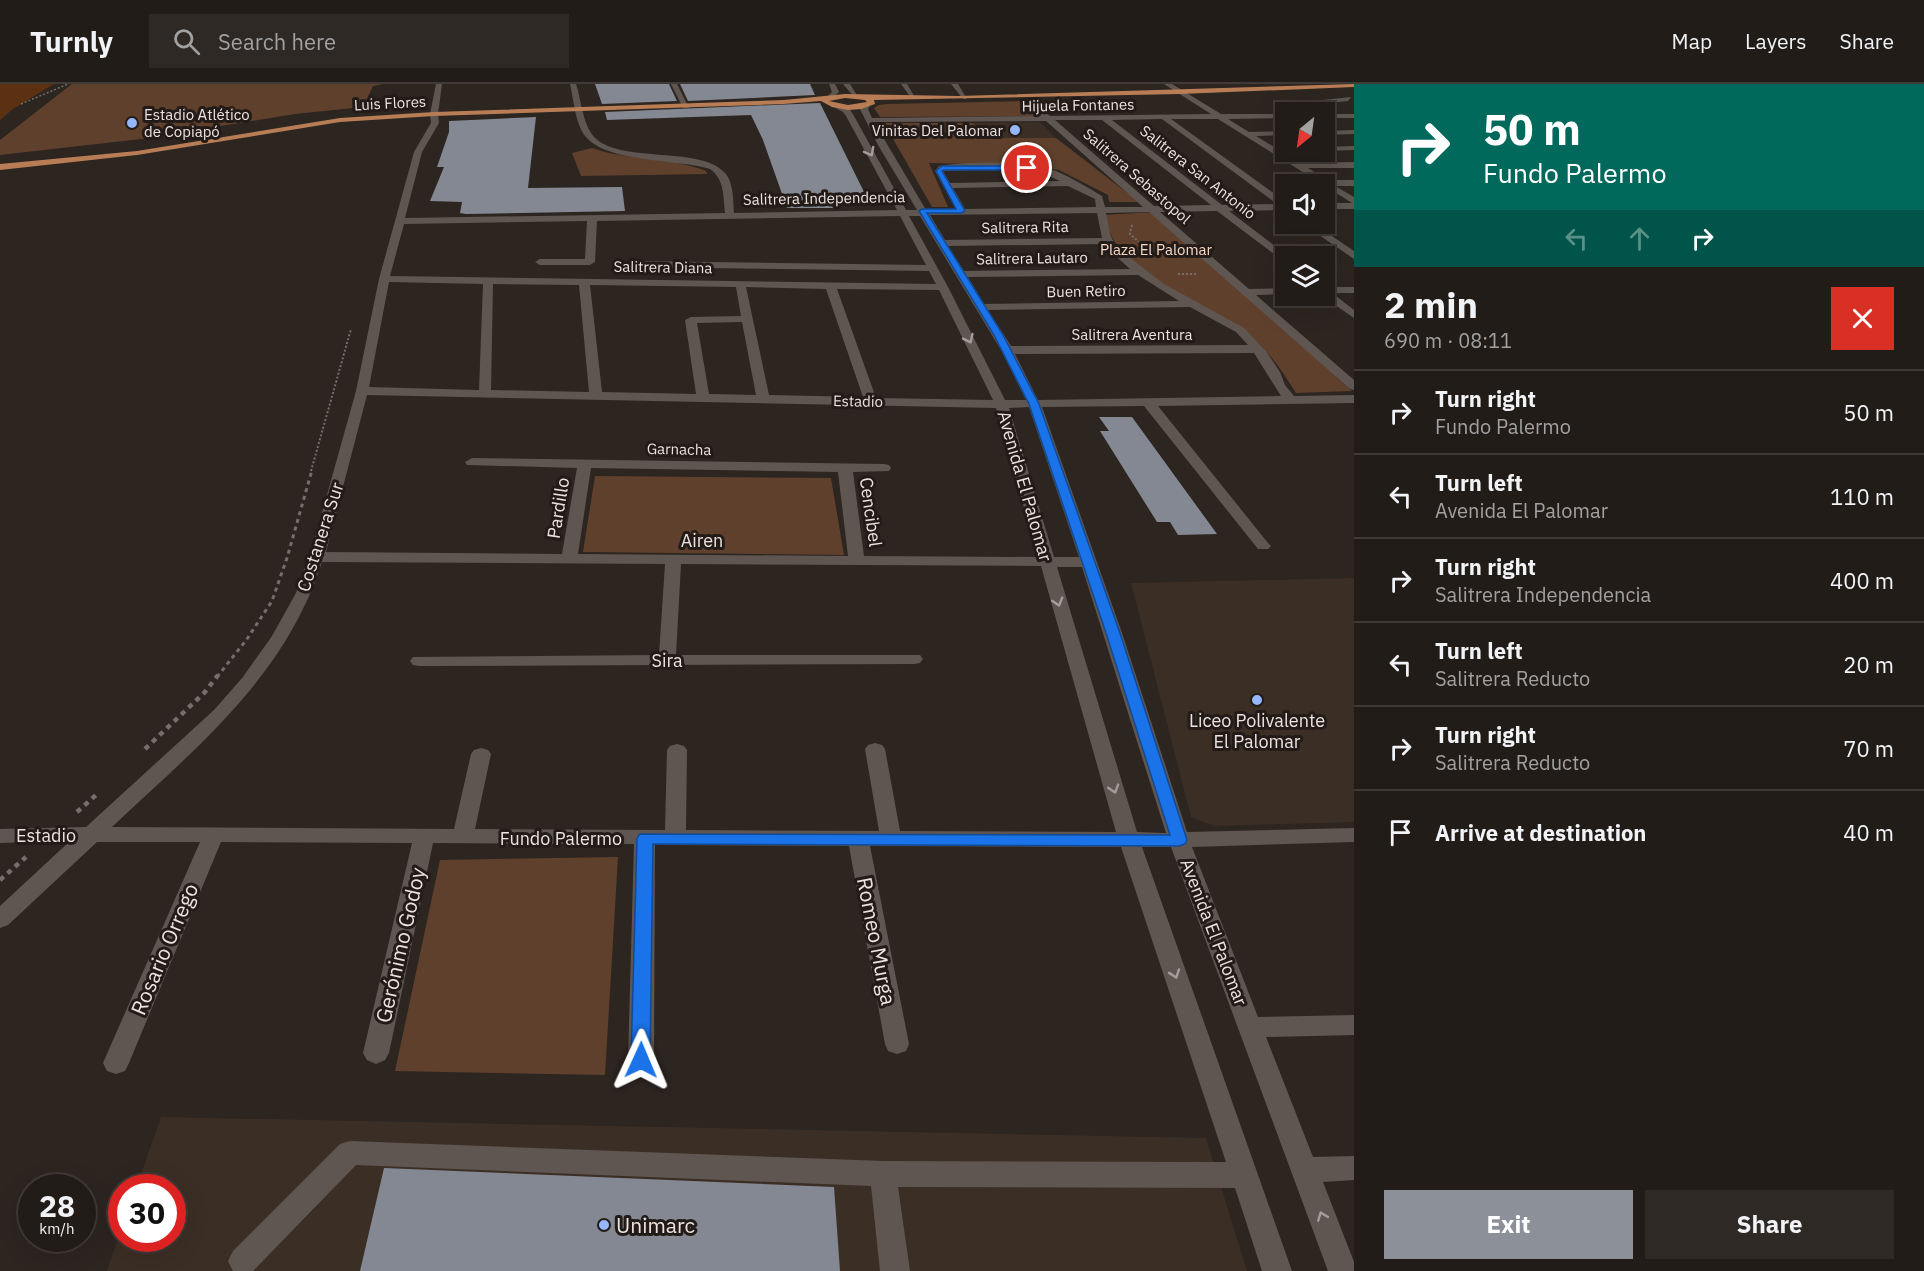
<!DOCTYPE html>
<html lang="en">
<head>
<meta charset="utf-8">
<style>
  body { margin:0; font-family:"IBM Plex Sans",sans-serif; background:#2e2925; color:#f1f3f6; height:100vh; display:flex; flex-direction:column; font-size:22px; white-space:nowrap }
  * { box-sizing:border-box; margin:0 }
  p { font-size:20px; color:#a2a1a2 }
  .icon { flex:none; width:33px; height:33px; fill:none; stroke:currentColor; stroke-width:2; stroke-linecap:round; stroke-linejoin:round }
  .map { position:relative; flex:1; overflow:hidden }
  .details { display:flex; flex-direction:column; background:#221c18; width:570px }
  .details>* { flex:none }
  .banner { background:#00695c; color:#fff; overflow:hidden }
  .needle { width:39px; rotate:209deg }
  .buttons { position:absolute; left:1275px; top:18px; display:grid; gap:12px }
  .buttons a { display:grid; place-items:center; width:60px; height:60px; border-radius:0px; background:#221c18; box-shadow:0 6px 24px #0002,0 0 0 2px #3f3a37; font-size:30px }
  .speed { position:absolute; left:18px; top:1090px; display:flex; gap:12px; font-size:30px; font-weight:700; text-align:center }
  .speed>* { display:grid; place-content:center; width:78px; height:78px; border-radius:50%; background:#221c18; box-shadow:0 6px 24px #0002,0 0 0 2px #3f3a37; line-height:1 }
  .speed small { font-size:15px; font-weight:400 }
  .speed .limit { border:9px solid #d22; background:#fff; color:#111 }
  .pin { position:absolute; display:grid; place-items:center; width:51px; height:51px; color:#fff; margin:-26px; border:3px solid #fff; border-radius:50%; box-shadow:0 2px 6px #0007 }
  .me { position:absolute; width:66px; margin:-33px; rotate:1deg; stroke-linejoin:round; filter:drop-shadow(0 0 4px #0008) }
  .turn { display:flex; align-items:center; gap:21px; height:126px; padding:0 30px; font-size:27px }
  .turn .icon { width:78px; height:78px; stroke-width:2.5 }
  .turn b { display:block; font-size:42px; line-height:51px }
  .lanes { display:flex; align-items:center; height:57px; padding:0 30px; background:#0003; justify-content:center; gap:30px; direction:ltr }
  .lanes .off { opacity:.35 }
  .round { display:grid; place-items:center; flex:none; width:63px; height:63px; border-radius:0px; background:#2e2925 }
  .head { display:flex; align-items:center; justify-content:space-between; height:102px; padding:0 30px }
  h1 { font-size:36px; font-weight:800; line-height:45px }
  .action { display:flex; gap:12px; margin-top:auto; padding:12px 30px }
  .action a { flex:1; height:69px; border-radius:0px; background:#8c9099; color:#fff; font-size:24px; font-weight:800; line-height:69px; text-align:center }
  .action a+a { background:#2e2925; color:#f1f3f6 }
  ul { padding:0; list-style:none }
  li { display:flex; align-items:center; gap:18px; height:84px; padding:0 30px; border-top:2px solid #3f3a37 }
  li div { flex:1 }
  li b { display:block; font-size:22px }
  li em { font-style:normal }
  header { display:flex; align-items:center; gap:36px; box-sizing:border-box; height:84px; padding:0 30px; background:#221c18; border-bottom:2px solid #3f3a37 }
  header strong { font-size:28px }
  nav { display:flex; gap:33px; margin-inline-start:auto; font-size:21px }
  .search { width:420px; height:54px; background:#2e2925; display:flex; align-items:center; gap:15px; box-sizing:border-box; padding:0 21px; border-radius:0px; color:#a2a1a2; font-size:22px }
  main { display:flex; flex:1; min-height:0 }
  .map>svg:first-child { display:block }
  .built { fill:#3b2e25 }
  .green { fill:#5f402d }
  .water { fill:#5c3112 }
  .building { fill:#848892 }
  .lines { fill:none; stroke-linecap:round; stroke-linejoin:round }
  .path-far3 { stroke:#756e6a; stroke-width:1.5; stroke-dasharray:2 2; stroke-linecap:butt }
  .path-far2 { stroke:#756e6a; stroke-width:2; stroke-dasharray:2 2; stroke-linecap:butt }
  .path-far1 { stroke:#756e6a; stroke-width:3; stroke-dasharray:4 4; stroke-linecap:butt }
  .path { stroke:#756e6a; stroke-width:4.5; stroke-dasharray:5 5; stroke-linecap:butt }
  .minor { fill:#605651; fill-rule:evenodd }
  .major { fill:#b87d55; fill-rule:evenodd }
  .oneway { stroke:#a59d99 }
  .route { fill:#1a73e8; stroke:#114b97; stroke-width:1.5 }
  .poi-dot { fill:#96b6fd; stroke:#231b17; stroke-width:2 }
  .labels { text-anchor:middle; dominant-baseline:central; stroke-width:6; stroke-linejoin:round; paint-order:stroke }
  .far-street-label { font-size:15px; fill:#eae4e1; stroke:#231b17 }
  .far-poi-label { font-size:15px; fill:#eae4e1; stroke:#231b17; text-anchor:start }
  .far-park-label { font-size:15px; fill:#f6d8c5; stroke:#231b17 }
  .street-label { font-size:18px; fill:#eae4e1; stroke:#231b17 }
  .poi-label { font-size:18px; fill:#eae4e1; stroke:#231b17 }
  .near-street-label { font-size:21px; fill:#eae4e1; stroke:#231b17 }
  .near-poi-label { font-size:21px; fill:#eae4e1; stroke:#231b17; text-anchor:start }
</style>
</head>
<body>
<header>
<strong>Turnly</strong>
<div class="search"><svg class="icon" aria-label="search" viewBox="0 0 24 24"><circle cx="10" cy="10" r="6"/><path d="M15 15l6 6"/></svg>Search here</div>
<nav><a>Map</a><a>Layers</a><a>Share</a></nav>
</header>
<main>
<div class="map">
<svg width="1354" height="1187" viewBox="0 0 1354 1187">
  <rect width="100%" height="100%" fill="#2d2520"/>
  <!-- built -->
  <path class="built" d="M 1040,38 L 1056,54 L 988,54 L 973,39 Z
    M 1354,494 L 1354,738 L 1215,742 L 1191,733 L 1131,499 Z
    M 161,1033 L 1206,1054 L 1247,1187 L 107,1187 L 121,1146 L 122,1155 L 172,1155 L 172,1104 L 136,1104 Z"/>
  <!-- green -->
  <path class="green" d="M 72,0 L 384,0 L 373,2 L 363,23 L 295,30 L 141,55 L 0,71 L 0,56 Z
    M 1031,17 L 1038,22 L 1030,23 L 1039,32 L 880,33 L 874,24 L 879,21 L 887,20 Z
    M 884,39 L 973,39 L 988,54 L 1056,54 L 1139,118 L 1109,118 L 1108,111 L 1059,86 L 1023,81 L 929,79 L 948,123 L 932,123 Z
    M 592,64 C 629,77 670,73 706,87 L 707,90 L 581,92 L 572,69 Z
    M 1155,128 L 1352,307 L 1296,309 C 1281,285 1266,263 1243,246 C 1192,209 1123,200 1103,131 Z
    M 595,392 L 831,394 L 844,471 L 583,468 Z
    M 618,773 L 605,991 L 395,987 L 440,776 Z"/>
  <!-- water -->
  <path class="water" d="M 0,0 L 54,0 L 13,25 L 0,36 Z"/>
  <!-- building -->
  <path class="building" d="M 595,0 L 669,0 L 677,17 L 602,20 Z
    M 680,0 L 810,0 L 815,11 L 688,17 Z
    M 820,19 L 867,114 L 865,115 L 829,116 L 833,124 L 787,124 L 763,56 L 751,31 L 607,36 L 605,28 Z
    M 536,33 L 528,104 L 622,103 L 625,127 L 466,130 L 460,129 L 462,118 L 430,117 L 444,83 L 437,83 L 449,48 L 449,37 Z
    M 1099,333 L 1132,333 L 1217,450 L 1178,451 L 1170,438 L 1157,438 L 1100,347 L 1109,347 Z
    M 384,1084 L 834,1103 L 840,1187 L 360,1187 Z"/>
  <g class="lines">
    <!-- path-far3 -->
    <path class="path-far3" d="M 21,20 L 68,0"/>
    <!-- path-far2 -->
    <path class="path-far2" d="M 1132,141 L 1130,150 L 1139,158 L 1139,162
      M 1139,158 L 1161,158
      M 1178,190 L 1198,190
      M 311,387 L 351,245"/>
    <!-- path-far1 -->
    <path class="path-far1" d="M 217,593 L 247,555 L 272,517 L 287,474 L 312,386"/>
    <!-- path -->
    <path class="path" d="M 145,665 L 205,608 L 218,591
      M 77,728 L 96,711
      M 0,796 L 26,773"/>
    <!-- minor -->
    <path class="minor" d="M 436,0 L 442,0 L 438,30 L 439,39 L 422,68 L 405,134 L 725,129 C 723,112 725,96 710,85 C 678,75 608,79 586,53 C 575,40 574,16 570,0 L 576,0 C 581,15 582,35 591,49 C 612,82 700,60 725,89 C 734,99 733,117 734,129 L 897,126 L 846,32 L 843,28 L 832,22 L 836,20 L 849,24 L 854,32 L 906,126 L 917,126 L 878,61 L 860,25 L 863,20 L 870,22 L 868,25 L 872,34 L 1041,32 L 1032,24 L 1036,22 L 1050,32 L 1211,30 L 1164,0 L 1172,0 L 1221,30 L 1286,30 L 1286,34 L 1228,35 L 1249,48 L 1286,47 L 1286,51 L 1256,52 L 1300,79 L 1354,78 L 1354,84 L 1308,84 L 1327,96 L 1354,96 L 1354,102 L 1335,102 L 1354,113 L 1354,125 L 1324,125 L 1324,119 L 1352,119 L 1218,35 L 1171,35 L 1286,118 L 1286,126 L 1229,127 L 1288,172 L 1286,172 L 1286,179 L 1217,127 L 1160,128 L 1249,205 L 1286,204 L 1286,210 L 1256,211 L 1354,296 L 1354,306 L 1350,305 L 1149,128 L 1106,129 L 1110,150 L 1116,163 L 1164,200 L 1244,244 L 1266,267 L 1280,288 L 1285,301 L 1294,312 L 1354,311 L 1354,319 L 1158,322 L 1268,459 L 1271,462 L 1268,465 L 1258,465 L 1144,322 L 1042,323 L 1122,549 L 1187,748 L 1354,744 L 1354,758 L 1192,763 L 1258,933 L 1354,931 L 1354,951 L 1266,953 L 1313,1073 L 1354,1072 L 1354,1096 L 1323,1098 L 1354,1178 L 1354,1187 L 1328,1187 L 1171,763 L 1142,763 L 1292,1187 L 1262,1187 L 1235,1104 L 898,1103 L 910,1187 L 880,1187 L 871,1102 L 356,1081 L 253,1187 L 233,1187 L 228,1177 L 233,1167 L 340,1060 L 350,1057 L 883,1077 L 1226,1078 L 1121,763 L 870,762 L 909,960 L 906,967 L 897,970 L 888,967 L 885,960 L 849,762 L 655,761 L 654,976 L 650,984 L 641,987 L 632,984 L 628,976 L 634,760 L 433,759 L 389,969 L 385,976 L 376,980 L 367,976 L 363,969 L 412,759 L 221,758 L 129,979 L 125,987 L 116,990 L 107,987 L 103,979 L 200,758 L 97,758 L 8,841 L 0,844 L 0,822 L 70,757 L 0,759 L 0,745 L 86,743 L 214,626 L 243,593 L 272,552 L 296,509 L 316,450 L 356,307 L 379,195 L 414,68 L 431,39 L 430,30 ZM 1162,35 L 1277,120 L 1222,121 L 1112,36 ZM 1055,36 L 1102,36 L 1211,121 L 1154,122 ZM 1046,37 L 1143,123 L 1105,123 L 1102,112 C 1089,104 1070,93 1056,87 C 1028,76 969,77 939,82 L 935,87 L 956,125 L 926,126 L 874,38 ZM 997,85 L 1037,87 L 1060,97 L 950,99 L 943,87 ZM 1068,102 L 1095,115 L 1096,123 L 965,125 L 953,104 ZM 1097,129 L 1102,154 L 945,156 L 930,131 ZM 900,132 L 926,181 L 633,177 L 628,180 L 633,183 L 929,187 L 936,200 L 390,192 L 404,140 L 587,137 L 585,175 L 540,175 L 535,178 L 540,181 L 590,181 L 595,178 L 597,137 ZM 909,132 L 920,132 L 1001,266 L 1026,316 L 1005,316 L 948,203 ZM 1105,160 L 1109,166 L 1130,185 L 964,187 L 948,162 ZM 1138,191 L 1179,217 L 984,220 L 968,193 ZM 389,198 L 483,200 L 479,306 L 369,303 ZM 493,200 L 579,201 L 589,308 L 491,306 ZM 590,201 L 736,203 L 741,232 L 691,233 L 685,236 L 696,310 L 602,308 ZM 746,203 L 826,205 L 863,313 L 769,311 ZM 837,205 L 939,206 L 993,316 L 876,314 ZM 1190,223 L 1236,248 L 1248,261 L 1011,262 L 988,226 ZM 742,238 L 756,311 L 709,310 L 697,239 ZM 1254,269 L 1281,312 L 1038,316 L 1015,270 ZM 367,311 L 996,324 L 1038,473 L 864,472 L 853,388 L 889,387 L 891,384 L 889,381 L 884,380 L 472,374 L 465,378 L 467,381 L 577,384 L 562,470 L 326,468 ZM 1029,323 L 1079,473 L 1054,473 L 1009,324 ZM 591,384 L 838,388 L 848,472 L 578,470 ZM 322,478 L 665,480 L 659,571 L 413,573 L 410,577 L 413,581 L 419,582 L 914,580 L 920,579 L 923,575 L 920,571 L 676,571 L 681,480 L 1041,482 L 1116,748 L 900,747 L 885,665 L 882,661 L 875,659 L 868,661 L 865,665 L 879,747 L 686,746 L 687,666 L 684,662 L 677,660 L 670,662 L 667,666 L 665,746 L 475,745 L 491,670 L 488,666 L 481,664 L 474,666 L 471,670 L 454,745 L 112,743 C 197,663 285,593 322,478 ZM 1057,483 L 1082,483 L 1166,749 L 1137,748 Z
      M 671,0 L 677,0 L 689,24 L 683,24 Z
      M 829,0 L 835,0 L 839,8 L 831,15 L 827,13 L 832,8 Z
      M 843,0 L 850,0 L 858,13 L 854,13 Z
      M 901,0 L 907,0 L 916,15 L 912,15 Z
      M 951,0 L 958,0 L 967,15 L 963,15 Z
      M 1351,13 L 1348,17 L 1316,20 L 1336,30 L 1354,30 L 1354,34 L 1324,34 L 1324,28 L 1304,18 Z
      M 1354,46 L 1354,50 L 1324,51 L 1324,47 Z
      M 1354,62 L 1354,66 L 1324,67 L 1324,63 Z
      M 1303,140 L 1314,140 L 1354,167 L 1354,175 Z
      M 1324,203 L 1354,203 L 1354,209 L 1332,209 L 1354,226 L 1354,234 L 1322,212 L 1324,212 Z"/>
    <!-- major -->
    <path class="major" d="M 1354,0 L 1354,3 L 1180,10 L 874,16 L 875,20 L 861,25 L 848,26 L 832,23 L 821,17 L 784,20 L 434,32 L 340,38 L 137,71 L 0,86 L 0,80 L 137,67 L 340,34 L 434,28 L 784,16 L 845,10 L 958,12 ZM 845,14 L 865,16 L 867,18 L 848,21 L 829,17 Z"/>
  </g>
  <!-- one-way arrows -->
  <defs><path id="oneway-chevron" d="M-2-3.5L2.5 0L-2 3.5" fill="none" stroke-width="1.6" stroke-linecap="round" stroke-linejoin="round" transform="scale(1.5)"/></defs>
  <g class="oneway">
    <use href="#oneway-chevron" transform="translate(870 68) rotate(62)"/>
    <use href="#oneway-chevron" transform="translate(969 255) rotate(64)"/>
    <use href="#oneway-chevron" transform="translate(1058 518) rotate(73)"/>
    <use href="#oneway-chevron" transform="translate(1114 705) rotate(73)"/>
    <use href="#oneway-chevron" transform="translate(1175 890) rotate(71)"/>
    <use href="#oneway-chevron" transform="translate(1322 1132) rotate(-111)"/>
  </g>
  <!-- route -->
  <path class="route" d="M 942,82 L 1027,82 L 1030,84 L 1027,86 L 944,86 L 942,87 L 965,127 L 961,129 L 927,129 L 1003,251 L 1039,320 L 1120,549 L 1187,756 L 1185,760 L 1179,762 L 653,760 L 650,976 L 648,982 L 641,984 L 634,982 L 631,976 L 637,754 L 640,750 L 1170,751 L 1106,549 L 1029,320 L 994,251 L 919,127 L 922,125 L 956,125 L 936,87 Z"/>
  <!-- markers -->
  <g class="poi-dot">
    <circle cx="132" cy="39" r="6"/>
    <circle cx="1015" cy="46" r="6"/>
    <circle cx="1257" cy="616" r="6"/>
    <circle cx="604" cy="1141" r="6"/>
  </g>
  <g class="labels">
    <!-- far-street labels -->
    <g class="far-street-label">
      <text transform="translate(390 19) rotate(-3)">Luis Flores</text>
      <text transform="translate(1078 21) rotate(-1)">Hijuela Fontanes</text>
      <text transform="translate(1198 88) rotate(38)">Salitrera San Antonio</text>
      <text transform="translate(1137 92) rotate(41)">Salitrera Sebastopol</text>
      <text transform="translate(824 114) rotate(-1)">Salitrera Independencia</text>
      <text transform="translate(1025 143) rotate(-1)">Salitrera Rita</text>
      <text transform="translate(1032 174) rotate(-1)">Salitrera Lautaro</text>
      <text transform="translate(663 183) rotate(1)">Salitrera Diana</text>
      <text transform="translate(1086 207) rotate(-1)">Buen Retiro</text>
      <text x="1132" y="250">Salitrera Aventura</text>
      <text transform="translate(858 317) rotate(1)">Estadio</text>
      <text transform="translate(679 365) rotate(1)">Garnacha</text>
    </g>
    <!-- far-poi labels -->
    <g class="far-poi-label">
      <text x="144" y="30">Estadio Atlético<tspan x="144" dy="17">de Copiapó</tspan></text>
      <text x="1003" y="46" text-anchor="end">Vinitas Del Palomar</text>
    </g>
    <!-- far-park labels -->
    <g class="far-park-label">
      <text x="1156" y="165">Plaza El Palomar</text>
    </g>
    <!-- street labels -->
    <g class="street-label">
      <text transform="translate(1025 402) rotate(74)">Avenida El Palomar</text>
      <text transform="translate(558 424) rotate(-81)">Pardillo</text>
      <text transform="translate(871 428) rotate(82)">Cencibel</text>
      <text transform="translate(320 453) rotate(-72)">Costanera Sur</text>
      <text x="702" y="456">Airen</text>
      <text x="667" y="576">Sira</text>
      <text x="46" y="751">Estadio</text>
      <text x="561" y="754">Fundo Palermo</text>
      <text transform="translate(1214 848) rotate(69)">Avenida El Palomar</text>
    </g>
    <!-- poi labels -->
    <g class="poi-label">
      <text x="1257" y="636">Liceo Polivalente<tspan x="1257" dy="21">El Palomar</tspan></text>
    </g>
    <!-- near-street labels -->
    <g class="near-street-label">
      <text transform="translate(877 857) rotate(79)">Romeo Murga</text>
      <text transform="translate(400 861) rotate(-77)">Gerónimo Godoy</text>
      <text transform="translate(164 865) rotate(-67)">Rosario Orrego</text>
    </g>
    <!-- near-poi labels -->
    <g class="near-poi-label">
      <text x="616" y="1141">Unimarc</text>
    </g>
  </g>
</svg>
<div class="buttons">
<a><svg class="needle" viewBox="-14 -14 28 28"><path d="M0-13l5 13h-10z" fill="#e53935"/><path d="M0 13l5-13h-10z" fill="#a2a1a2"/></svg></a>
<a><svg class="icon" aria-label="sound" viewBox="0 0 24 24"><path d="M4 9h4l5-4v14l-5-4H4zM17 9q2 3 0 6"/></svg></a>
<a><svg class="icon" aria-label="layers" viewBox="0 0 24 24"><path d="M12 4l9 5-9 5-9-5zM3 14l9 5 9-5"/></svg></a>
</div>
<div class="speed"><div>28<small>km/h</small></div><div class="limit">30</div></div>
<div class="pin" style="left:1027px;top:84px;background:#d93025"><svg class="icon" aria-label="arrive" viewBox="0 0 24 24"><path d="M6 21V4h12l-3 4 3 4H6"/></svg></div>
<svg class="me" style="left:641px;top:976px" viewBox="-20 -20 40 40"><path d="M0-17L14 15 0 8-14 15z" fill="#1a73e8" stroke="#fff" stroke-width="4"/></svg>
</div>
<section class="details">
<div class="banner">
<div class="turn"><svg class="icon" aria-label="right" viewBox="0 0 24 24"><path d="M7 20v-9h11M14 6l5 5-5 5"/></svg><div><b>50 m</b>Fundo Palermo</div></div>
<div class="lanes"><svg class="icon off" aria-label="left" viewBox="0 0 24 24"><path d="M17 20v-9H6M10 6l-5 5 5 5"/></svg><svg class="icon off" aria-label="ahead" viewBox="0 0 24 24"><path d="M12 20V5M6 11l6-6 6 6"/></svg><svg class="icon" aria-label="right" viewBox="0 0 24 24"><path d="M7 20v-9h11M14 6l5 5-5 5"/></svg></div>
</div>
<div class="head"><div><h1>2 min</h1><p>690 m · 08:11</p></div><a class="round" style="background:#d93025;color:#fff"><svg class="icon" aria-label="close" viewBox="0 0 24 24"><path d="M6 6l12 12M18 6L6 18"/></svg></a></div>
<ul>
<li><svg class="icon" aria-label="right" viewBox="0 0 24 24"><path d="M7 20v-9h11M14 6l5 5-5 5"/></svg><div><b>Turn right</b><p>Fundo Palermo</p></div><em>50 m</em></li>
<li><svg class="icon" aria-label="left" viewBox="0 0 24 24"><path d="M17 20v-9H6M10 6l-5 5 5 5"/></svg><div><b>Turn left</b><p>Avenida El Palomar</p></div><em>110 m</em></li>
<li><svg class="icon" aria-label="right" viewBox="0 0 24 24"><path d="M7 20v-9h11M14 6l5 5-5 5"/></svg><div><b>Turn right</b><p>Salitrera Independencia</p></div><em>400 m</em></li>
<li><svg class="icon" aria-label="left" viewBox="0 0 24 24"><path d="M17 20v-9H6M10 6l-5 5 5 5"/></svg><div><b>Turn left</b><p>Salitrera Reducto</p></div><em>20 m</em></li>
<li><svg class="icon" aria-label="right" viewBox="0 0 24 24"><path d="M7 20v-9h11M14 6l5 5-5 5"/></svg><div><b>Turn right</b><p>Salitrera Reducto</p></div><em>70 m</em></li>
<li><svg class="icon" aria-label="arrive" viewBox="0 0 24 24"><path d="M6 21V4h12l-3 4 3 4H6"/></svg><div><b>Arrive at destination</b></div><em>40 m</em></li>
</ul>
<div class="action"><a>Exit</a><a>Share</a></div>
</section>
</main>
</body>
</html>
